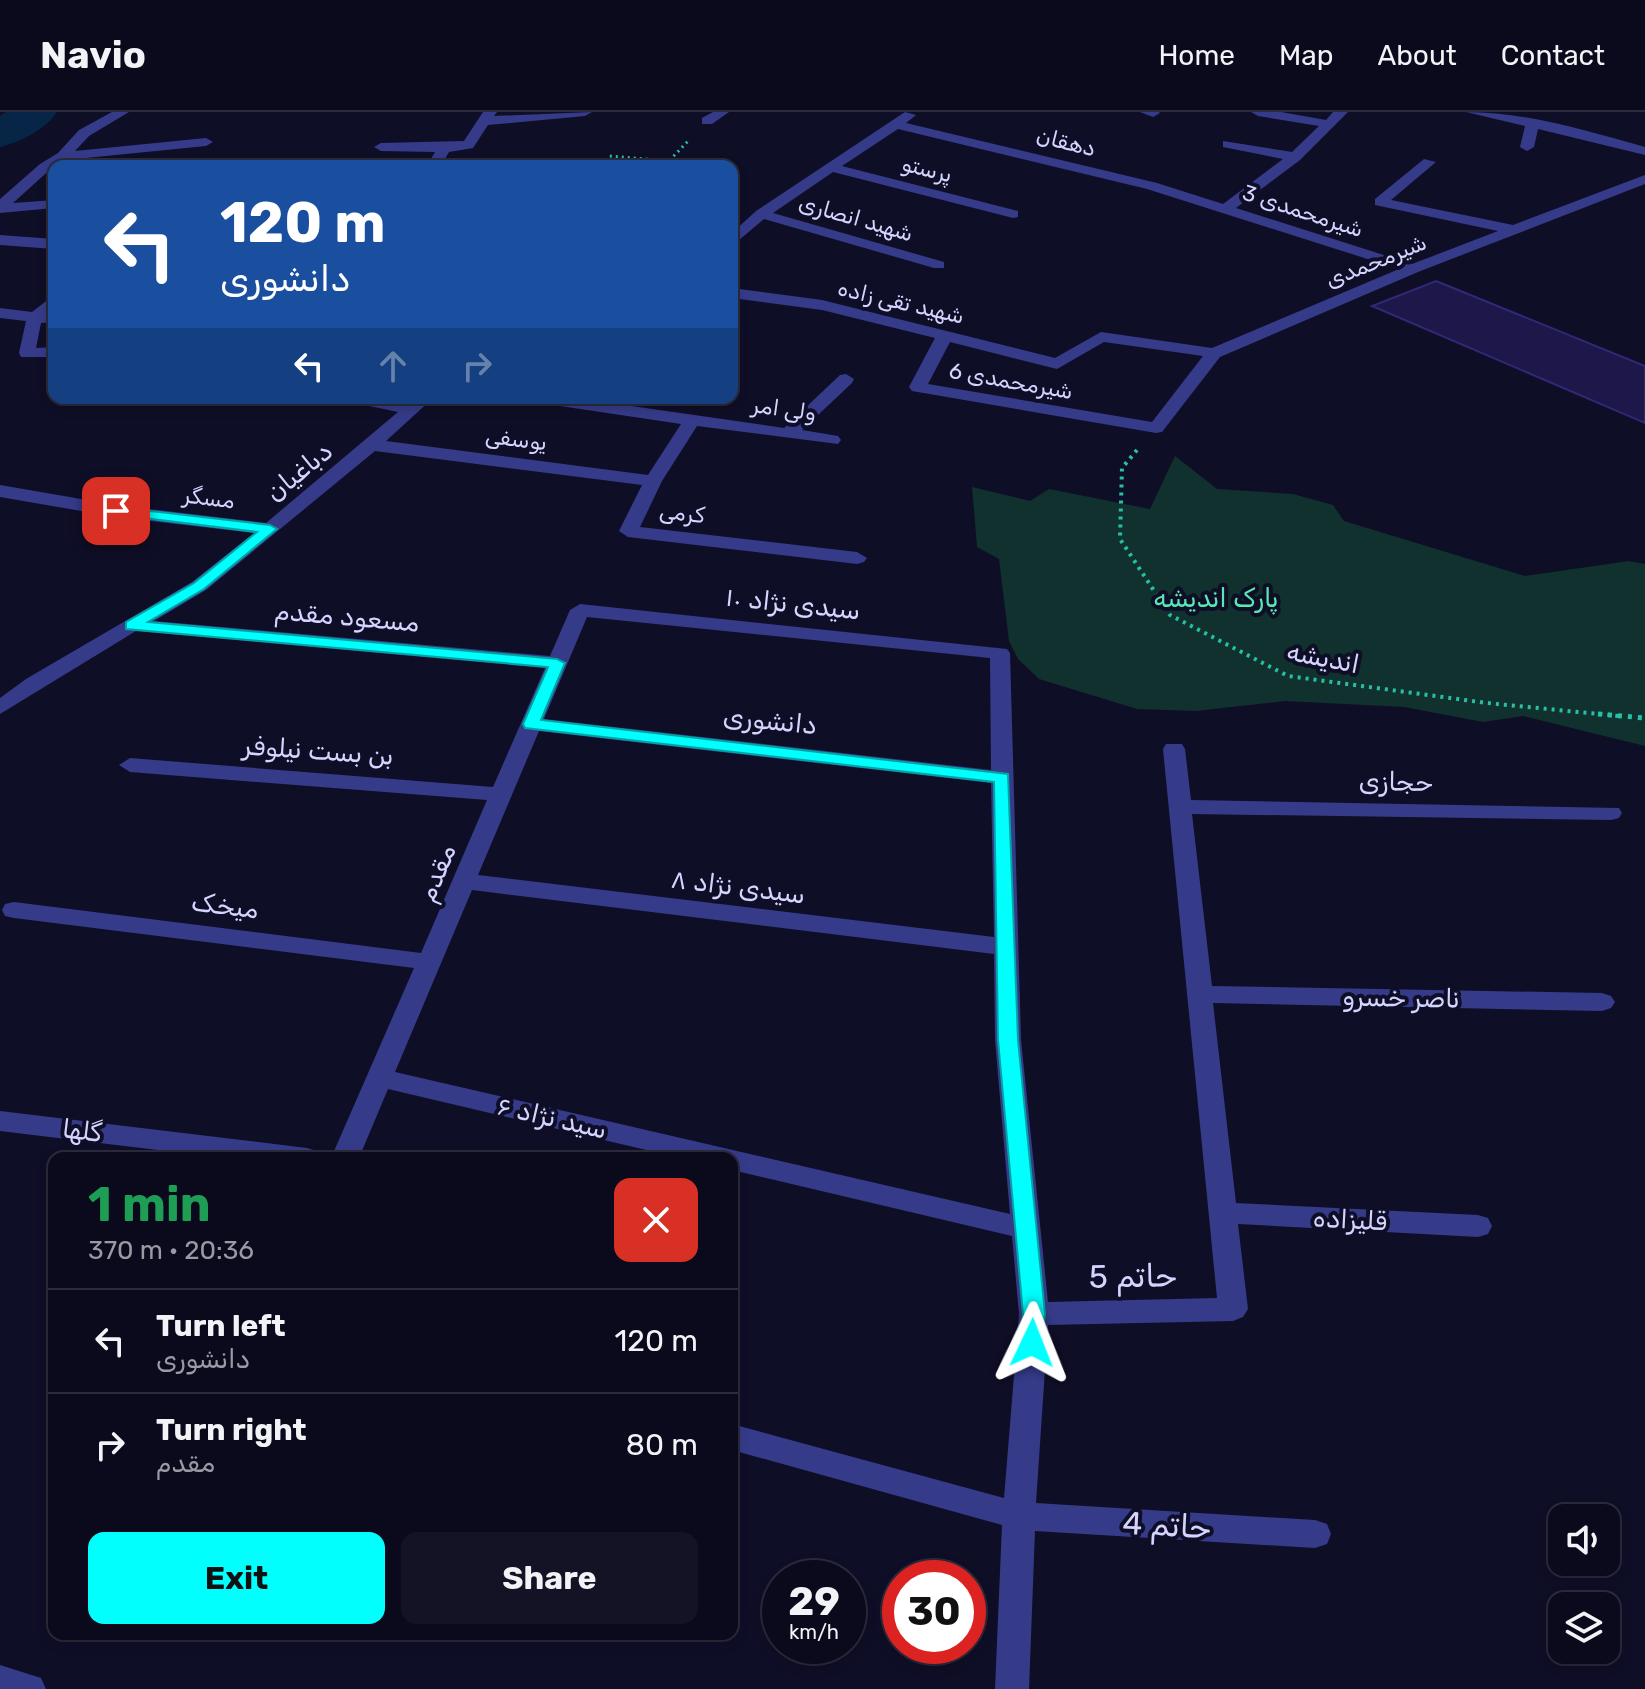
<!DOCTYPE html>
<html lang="en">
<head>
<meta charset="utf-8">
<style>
  body { margin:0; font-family:Rubik,Cairo,sans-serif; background:#141326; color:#f1f3f6; height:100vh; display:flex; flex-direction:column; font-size:30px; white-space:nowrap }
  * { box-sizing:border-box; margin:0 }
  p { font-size:26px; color:#9a9aa4 }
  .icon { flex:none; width:44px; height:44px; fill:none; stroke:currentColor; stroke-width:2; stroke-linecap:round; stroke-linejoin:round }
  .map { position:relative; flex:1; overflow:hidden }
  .drawer { position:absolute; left:48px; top:1040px; width:690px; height:488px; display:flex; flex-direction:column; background:#0b0a1d; border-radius:16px; box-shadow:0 4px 12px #0003,0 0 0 2px #2b2b3b }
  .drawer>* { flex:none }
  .banner { position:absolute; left:48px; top:48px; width:690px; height:244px; border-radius:16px; box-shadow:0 4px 12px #0003,0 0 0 2px #2b2b3b; background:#1a4fa0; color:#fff; overflow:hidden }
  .fabs { position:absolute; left:1548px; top:1392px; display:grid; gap:16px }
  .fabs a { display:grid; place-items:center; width:72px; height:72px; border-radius:16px; background:#0b0a1d; box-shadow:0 4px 12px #0003,0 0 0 2px #2b2b3b; font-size:40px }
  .speed { position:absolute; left:762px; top:1448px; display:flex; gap:16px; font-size:40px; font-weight:700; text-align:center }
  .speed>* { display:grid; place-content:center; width:104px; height:104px; border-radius:50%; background:#0b0a1d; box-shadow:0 4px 12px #0003,0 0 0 2px #2b2b3b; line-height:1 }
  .speed small { font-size:20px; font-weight:400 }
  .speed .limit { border:12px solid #d22; background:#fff; color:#111 }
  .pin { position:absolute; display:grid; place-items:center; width:68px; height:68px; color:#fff; margin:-34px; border-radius:16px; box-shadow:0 4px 12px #0006 }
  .me { position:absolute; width:88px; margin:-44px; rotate:2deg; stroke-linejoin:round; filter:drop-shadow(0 0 6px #0008) }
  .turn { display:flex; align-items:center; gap:28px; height:168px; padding:0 40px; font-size:36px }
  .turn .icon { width:104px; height:104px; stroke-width:2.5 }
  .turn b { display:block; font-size:56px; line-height:68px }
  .lanes { display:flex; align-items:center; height:76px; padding:0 40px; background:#0003; justify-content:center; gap:40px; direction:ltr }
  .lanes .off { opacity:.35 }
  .round { display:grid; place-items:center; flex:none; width:84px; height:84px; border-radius:16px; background:#141326 }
  .summary { display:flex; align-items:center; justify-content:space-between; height:136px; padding:0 40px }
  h1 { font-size:48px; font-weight:700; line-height:60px; color:#1e9e55 }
  .cta { display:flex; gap:16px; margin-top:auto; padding:16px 40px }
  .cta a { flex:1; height:92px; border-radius:16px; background:#00fffd; color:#111; font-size:32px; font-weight:700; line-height:92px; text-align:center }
  .cta a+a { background:#141326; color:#f1f3f6 }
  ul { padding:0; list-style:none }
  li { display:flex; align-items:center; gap:24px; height:104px; padding:0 40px; border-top:2px solid #2b2b3b }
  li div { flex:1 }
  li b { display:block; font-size:30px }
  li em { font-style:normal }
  header { display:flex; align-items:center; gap:48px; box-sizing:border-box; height:112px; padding:0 40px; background:#0b0a1d; border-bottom:2px solid #2b2b3b }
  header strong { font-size:38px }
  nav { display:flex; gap:44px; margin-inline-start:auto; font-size:28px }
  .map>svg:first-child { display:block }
  .green { fill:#10312d }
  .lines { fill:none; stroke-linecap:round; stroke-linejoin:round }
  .river { fill:#072547; fill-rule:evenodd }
  .building { fill:#1d1849; stroke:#302977; stroke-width:2 }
  .path-far2 { stroke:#27c0a6; stroke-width:3; stroke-dasharray:2 4; stroke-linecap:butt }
  .path-far1 { stroke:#27c0a6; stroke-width:4; stroke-dasharray:3 5; stroke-linecap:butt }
  .path { stroke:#27c0a6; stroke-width:5; stroke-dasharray:4 6; stroke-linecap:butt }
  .minor { fill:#353b89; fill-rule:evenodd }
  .route { fill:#00fffd; stroke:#00a6a4; stroke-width:2 }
  .labels { text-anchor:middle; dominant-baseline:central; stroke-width:8; stroke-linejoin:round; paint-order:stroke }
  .far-street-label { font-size:22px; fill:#d4d4ff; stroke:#0f0e27 }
  .street-label { font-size:26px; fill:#d4d4ff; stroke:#0f0e27 }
  .park-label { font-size:26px; fill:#57e8b4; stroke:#0f0e27 }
  .near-street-label { font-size:32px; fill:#d4d4ff; stroke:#0f0e27 }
</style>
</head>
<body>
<header>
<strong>Navio</strong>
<nav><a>Home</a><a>Map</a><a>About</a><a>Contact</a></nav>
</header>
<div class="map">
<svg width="1645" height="1577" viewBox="0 0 1645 1577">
  <rect width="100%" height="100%" fill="#0f0e27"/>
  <!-- green -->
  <path class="green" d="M 1175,344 L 1217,377 L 1293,382 L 1333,393 L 1344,409 L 1525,464 L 1629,449 L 1645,452 L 1645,634 L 1523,604 L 1483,610 L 1404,595 L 1285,589 L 1196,599 L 1137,597 L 1039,567 L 1018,547 L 1009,529 L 999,447 L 977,435 L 972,375 L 1030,389 L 1049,377 L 1150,397 Z"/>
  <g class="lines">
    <!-- river -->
    <path class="river" d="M 6,0 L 57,0 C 45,18 20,30 0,35 L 0,4 Z"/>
  </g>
  <!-- building -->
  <path class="building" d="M 1436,169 L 1645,254 L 1645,311 L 1372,194 Z"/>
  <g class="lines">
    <!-- path-far2 -->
    <path class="path-far2" d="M 604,54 L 609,44 L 669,49 L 690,27"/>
    <!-- path-far1 -->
    <path class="path-far1" d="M 1137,338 L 1122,356 L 1120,427 L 1170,503 L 1288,564 L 1487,591 L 1619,604"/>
    <!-- path -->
    <path class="path" d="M 1598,602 L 1645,606"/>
    <!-- minor -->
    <path class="minor" d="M 112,0 L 129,0 L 89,24 L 75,39 L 206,26 L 213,30 L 206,34 L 66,48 L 54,54 L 13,91 L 54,88 L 54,96 L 0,101 L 0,87 L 40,52 L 58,41 L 79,18 Z
      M 483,0 L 497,0 L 494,4 L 592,0 L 585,4 L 488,13 L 473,36 L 449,40 L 441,54 L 427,54 L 435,40 L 381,39 L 374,35 L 381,31 L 464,29 Z
      M 713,0 L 729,0 L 712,12 L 702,12 L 702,6 Z
      M 905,0 L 916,3 L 906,11 L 1157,71 L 1223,92 L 1283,47 L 1223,35 L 1223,29 L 1292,40 L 1319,14 L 1258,4 L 1251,0 L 1281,0 L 1326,8 L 1333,0 L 1348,0 L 1300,48 L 1236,96 L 1412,152 L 1498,119 L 1375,93 L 1375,87 L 1424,47 L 1436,50 L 1391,88 L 1513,113 L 1645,63 L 1645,72 L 1418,160 L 1220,245 L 1162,320 L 1156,321 L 912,279 L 909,275 L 935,226 L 822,198 L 732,186 L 732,176 L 822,188 L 1055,246 L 1101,220 L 1212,236 L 1399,157 L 1147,77 L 898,17 L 842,54 L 1018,99 L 1018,105 L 1013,106 L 833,60 L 773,101 L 944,150 L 944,156 L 934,156 L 764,107 L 732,134 L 732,121 L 756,99 ZM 950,230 L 1057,257 L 1104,230 L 1203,244 L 1152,310 L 928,272 Z
      M 1140,0 L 1159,0 L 1160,1 L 1153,5 Z
      M 1466,0 C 1527,0 1587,19 1645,35 L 1645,43 L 1538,17 L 1534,35 L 1527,39 L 1520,35 L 1525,14 Z
      M 0,123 L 54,127 L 54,137 L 0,133 Z
      M 54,183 L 54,197 L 48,202 L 54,204 L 54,210 L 41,211 L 36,236 L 54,235 L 54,245 L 21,245 L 19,241 L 26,209 L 0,206 L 0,196 L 32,200 Z
      M 846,262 L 854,267 L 852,271 L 802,318 L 838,324 L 841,328 L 838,332 L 697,314 L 662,369 L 640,415 L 857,440 L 867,446 L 864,450 L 857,452 L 628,425 L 619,419 L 642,373 L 375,339 L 206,478 L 154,509 L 550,544 L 570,498 L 580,492 L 1007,537 L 1010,541 L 1021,928 L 1048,1190 L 1217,1186 L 1163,637 L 1166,632 L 1182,632 L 1185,637 L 1191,688 L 1619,696 L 1622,701 L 1619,706 L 1611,708 L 1192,702 L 1212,874 L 1602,881 L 1611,884 L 1615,890 L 1611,896 L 1602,899 L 1213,891 L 1236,1091 L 1478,1103 L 1488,1106 L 1492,1114 L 1488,1122 L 1478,1125 L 1238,1112 L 1248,1197 L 1243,1205 L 1233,1209 L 1048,1213 L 1036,1391 L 1315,1408 L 1327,1412 L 1331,1422 L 1327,1432 L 1315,1436 L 1035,1419 L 1029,1577 L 995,1577 L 1002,1413 L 732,1338 L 732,1312 L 1004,1386 L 1019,1202 L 1012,1124 L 732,1058 L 732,1046 L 680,1046 L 388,977 L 359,1046 L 331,1046 L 414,856 L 14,806 L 5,804 L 2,798 L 5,792 L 14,790 L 421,841 L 487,688 L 130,660 L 119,653 L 130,646 L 493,675 L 545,556 L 136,519 L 0,602 L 0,586 L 26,567 L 192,470 L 254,421 L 116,405 L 0,385 L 0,373 L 116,393 L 266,411 L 398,300 L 350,290 L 347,286 L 382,286 L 408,291 L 414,286 L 433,286 L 386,329 L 648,363 L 681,312 L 540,291 L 531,286 L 576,286 L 784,316 L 840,263 ZM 587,505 L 990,546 L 991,658 L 544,607 ZM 539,619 L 991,671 L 994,825 L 478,763 ZM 472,778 L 994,842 L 995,928 L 1010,1102 L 395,960 Z
      M 0,999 L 307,1036 L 317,1039 L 321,1046 L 224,1046 L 0,1019 Z
      M 0,1553 L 41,1566 L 46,1577 L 0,1577 Z"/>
  </g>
  <!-- route -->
  <path class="route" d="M 116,395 L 270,413 L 277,417 L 204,477 L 148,510 L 557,547 L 565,551 L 541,608 L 1008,662 L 1018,928 L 1045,1202 L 1040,1237 L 1032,1240 L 1024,1237 L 1020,1231 L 1023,1202 L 998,928 L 994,670 L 525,616 L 523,612 L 548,555 L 126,517 L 126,510 L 194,471 L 257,420 L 111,402 L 109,399 Z"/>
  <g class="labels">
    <!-- far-street labels -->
    <g class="far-street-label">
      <text transform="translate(1066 30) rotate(14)">دهقان</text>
      <text transform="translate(927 57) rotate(14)">پرستو</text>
      <text transform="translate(1303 99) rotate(18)">شیرمحمدی 3</text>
      <text transform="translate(856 106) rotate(16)">شهید انصاری</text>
      <text transform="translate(1376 149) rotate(-22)">شیرمحمدی</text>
      <text transform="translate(901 190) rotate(13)">شهید تقی زاده</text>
      <text transform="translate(1011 269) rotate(10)">شیرمحمدی 6</text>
      <text transform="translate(784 297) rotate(8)">ولی امر</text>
      <text transform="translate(516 327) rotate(7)">یوسفی</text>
      <text transform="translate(209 386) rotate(7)">مسگر</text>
      <text transform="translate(682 401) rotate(7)">کرمی</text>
    </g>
    <!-- street labels -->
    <g class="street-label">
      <text transform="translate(299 360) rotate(-39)">دباغیان</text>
      <text transform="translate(793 492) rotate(6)">سیدی نژاد ۱۰</text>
      <text transform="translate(347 505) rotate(5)">مسعود مقدم</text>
      <text transform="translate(1323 546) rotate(11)">اندیشه</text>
      <text transform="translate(770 609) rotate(6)">دانشوری</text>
      <text transform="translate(318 639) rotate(4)">بن بست نیلوفر</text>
      <text transform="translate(1396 670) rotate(1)">حجازی</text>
      <text transform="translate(437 761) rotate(-67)">مقدم</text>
      <text transform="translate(738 775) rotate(7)">سیدی نژاد ۸</text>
      <text transform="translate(225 794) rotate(7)">میخک</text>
      <text transform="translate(1401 886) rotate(1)">ناصر خسرو</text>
      <text transform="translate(552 1006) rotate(13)">سید نژاد ۶</text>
      <text transform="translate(82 1019) rotate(7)">گلها</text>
      <text transform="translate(1350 1108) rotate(3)">قلیزاده</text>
    </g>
    <!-- park labels -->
    <g class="park-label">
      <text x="1216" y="486">پارک اندیشه</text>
    </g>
    <!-- near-street labels -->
    <g class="near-street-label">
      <text transform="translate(1133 1164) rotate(-1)">حاتم 5</text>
      <text transform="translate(1167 1413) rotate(3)">حاتم 4</text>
    </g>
  </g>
</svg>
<div class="fabs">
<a><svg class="icon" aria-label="sound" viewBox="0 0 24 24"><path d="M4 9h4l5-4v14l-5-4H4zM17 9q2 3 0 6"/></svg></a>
<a><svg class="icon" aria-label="layers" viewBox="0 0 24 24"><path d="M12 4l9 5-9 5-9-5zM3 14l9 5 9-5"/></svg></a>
</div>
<div class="speed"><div>29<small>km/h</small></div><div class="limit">30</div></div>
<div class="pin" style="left:116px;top:399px;background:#d93025"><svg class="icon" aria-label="arrive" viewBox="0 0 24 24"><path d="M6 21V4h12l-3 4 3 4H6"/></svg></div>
<svg class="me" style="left:1032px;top:1231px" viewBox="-20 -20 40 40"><path d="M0-17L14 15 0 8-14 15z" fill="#00fffd" stroke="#fff" stroke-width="4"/></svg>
<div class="banner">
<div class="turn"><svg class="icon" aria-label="left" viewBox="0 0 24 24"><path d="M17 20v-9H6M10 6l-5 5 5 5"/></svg><div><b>120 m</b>دانشوری</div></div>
<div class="lanes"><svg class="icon" aria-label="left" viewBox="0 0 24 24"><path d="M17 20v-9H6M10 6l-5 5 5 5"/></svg><svg class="icon off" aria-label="ahead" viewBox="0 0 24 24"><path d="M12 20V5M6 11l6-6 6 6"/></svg><svg class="icon off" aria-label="right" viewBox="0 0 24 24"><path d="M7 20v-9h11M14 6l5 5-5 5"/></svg></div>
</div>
<section class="drawer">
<div class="summary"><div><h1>1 min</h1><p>370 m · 20:36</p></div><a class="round" style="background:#d93025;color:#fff"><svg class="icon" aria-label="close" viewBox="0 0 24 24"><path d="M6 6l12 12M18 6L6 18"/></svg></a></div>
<ul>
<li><svg class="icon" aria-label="left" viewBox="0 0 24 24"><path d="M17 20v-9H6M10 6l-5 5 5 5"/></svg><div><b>Turn left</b><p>دانشوری</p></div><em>120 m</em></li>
<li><svg class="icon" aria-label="right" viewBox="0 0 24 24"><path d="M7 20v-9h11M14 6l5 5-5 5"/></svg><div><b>Turn right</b><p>مقدم</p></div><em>80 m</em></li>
</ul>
<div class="cta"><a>Exit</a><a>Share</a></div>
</section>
</div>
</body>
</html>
